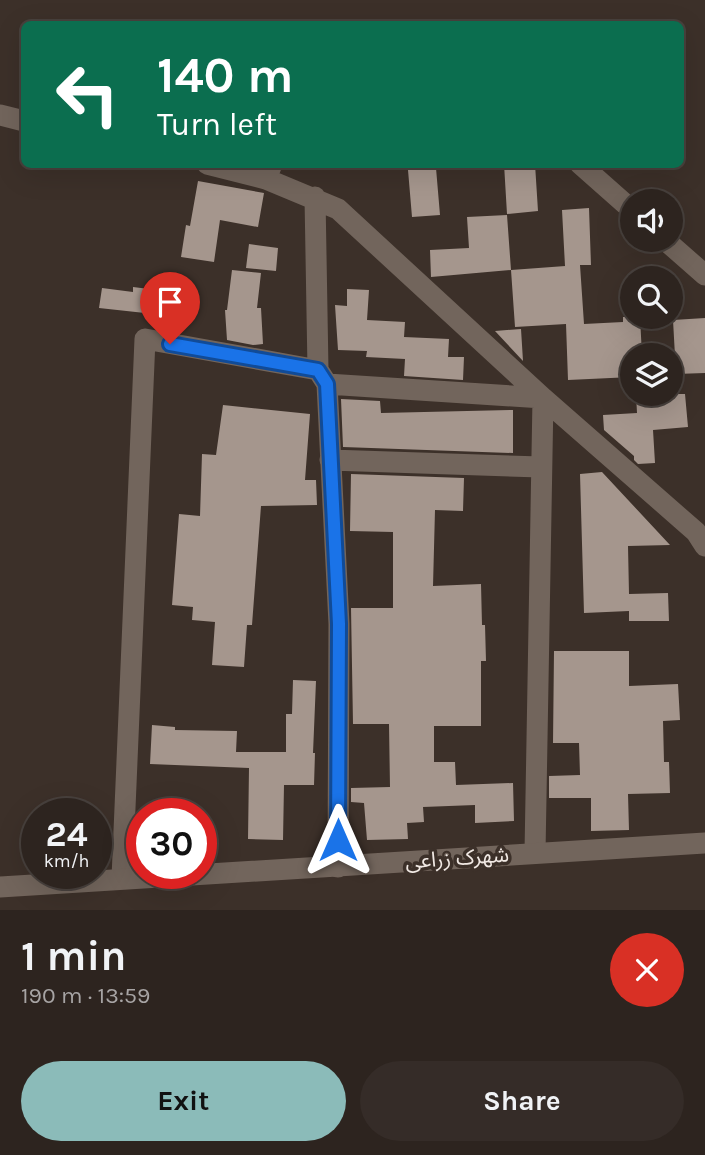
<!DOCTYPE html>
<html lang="en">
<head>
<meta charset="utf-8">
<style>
  body { margin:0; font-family:Karla,"Noto Sans Arabic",sans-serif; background:#352c28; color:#f1f3f6; height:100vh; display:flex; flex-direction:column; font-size:26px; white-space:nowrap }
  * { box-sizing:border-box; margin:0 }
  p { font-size:23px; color:#a7a4a4 }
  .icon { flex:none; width:38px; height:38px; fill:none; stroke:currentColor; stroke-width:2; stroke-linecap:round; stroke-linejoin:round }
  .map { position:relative; height:910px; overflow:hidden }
  .drawer { display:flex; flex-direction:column; background:#2d241f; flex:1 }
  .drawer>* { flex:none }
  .banner { position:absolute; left:21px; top:21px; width:663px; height:147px; border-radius:10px; box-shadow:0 7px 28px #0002,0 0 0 2px #48413d; background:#0b6e4f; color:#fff; overflow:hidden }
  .fabs { position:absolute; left:620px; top:189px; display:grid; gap:14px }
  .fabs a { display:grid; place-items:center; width:63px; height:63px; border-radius:50%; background:#2d241f; box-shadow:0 7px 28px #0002,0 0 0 2px #48413d; font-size:35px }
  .speed { position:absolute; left:21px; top:798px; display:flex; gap:14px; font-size:35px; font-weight:700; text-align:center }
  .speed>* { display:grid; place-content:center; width:91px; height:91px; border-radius:50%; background:#2d241f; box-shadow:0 7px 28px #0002,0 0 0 2px #48413d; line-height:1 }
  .speed small { font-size:18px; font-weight:400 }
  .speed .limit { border:10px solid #d22; background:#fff; color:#111 }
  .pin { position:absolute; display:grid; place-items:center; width:60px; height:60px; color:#fff; margin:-72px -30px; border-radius:50% 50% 50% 0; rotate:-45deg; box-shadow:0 0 7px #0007 }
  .pin .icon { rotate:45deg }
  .me { position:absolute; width:77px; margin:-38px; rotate:0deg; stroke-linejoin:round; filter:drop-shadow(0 0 5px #0008) }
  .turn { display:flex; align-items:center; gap:24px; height:147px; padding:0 21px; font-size:32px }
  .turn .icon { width:91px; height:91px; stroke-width:2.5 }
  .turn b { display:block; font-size:49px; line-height:60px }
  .round { display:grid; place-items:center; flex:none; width:74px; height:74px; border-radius:37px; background:#352c28 }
  .summary { display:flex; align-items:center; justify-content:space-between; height:119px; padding:0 21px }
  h1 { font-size:42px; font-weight:700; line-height:52px }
  .button { display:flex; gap:14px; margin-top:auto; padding:14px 21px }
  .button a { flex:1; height:80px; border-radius:42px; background:#8bbbb9; color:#111; font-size:28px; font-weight:700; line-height:80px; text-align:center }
  .button a+a { background:#352c28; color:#f1f3f6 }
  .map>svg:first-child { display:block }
  .building { fill:#a5968d }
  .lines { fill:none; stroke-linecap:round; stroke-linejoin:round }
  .minor { stroke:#72655c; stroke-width:21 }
  .tertiary { stroke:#72655c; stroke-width:21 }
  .route-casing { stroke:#114b97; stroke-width:18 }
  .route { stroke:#1a73e8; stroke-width:12 }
  .labels { text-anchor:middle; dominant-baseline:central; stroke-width:7; stroke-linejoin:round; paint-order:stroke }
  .street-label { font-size:21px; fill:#f1e9e4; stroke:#3c3029 }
</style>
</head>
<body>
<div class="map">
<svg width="705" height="910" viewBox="0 0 705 910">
  <rect width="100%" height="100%" fill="#3c3029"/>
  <!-- building -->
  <path class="building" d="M 504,164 L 535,164 L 538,211 L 507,214 Z
    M 436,168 L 440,215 L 412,217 L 408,170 Z
    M 198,181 L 264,193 L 258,227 L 220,220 L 214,262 L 181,257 L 186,225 L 190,226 Z
    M 589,208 L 591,265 L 580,265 L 584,324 L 623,322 L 623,317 L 640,317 L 642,355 L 632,355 L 632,377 L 568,380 L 566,324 L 515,327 L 511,270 L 579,265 L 565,266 L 562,210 Z
    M 507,215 L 511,270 L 431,277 L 430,250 L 469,248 L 467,217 Z
    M 249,244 L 278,248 L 276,271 L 246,268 Z
    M 232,270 L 261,273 L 257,308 L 261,308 L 263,344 L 253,345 L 227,340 L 225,310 L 227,310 Z
    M 133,287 L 157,290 L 154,314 L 99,308 L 102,288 L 133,292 Z
    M 347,289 L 369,290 L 367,320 L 405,322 L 404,337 L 449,339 L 448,357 L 464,357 L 463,380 L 404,376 L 405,359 L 366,357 L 367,351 L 338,350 L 335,305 L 347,306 Z
    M 705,318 L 705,373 L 676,374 L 673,320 Z
    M 521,329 L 523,361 L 495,331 Z
    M 636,394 L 685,394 L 688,427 L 653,430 L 655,463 L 638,464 L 634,460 L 634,456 L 604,430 L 603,415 L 637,413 Z
    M 341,399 L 380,401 L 381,413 L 513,410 L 513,453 L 343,447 Z
    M 223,405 L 310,414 L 305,480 L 316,480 L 317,505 L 261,506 L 252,625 L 247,625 L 244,667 L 212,665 L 215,622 L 192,620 L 193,607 L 172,605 L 179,514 L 200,516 L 202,454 L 216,455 Z
    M 602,472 L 670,545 L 628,546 L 629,594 L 668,593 L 669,621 L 629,621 L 629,611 L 584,613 L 580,474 Z
    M 351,474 L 464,478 L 463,511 L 435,510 L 433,586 L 481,584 L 482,625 L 485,625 L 486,661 L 481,661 L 481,726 L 434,726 L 434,762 L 455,762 L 456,785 L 513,783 L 514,821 L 475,823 L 475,805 L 423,807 L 424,822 L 407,823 L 408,839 L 367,840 L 364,803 L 351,802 L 351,788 L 390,787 L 389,724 L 353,724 L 351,608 L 393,608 L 393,532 L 350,531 Z
    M 554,651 L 629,651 L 629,686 L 678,684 L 680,720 L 663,721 L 664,762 L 669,762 L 670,793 L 628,794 L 629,830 L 591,831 L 591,798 L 549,798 L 549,776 L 580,775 L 579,743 L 553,743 Z
    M 293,680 L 316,681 L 313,753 L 315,753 L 314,785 L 284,785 L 283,840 L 248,839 L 249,768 L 150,764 L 152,725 L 175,727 L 175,730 L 237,731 L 236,752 L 286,752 L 286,714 L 292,714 Z"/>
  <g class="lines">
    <!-- minor -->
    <path class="minor" d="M 0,115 L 24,121
      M 207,164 L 266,179
      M 272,164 L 266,179 L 338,209 L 543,398 L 696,532 L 705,546
      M 580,164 L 632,210
      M 315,197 L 318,370 L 327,384 L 339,624 L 338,867
      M 665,240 L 705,275
      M 327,384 L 543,398 L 535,853
      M 330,460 L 541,467
      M 122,878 L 145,339 L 318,370"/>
    <!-- tertiary -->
    <path class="tertiary" d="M 0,887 L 705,843"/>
  </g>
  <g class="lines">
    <defs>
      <path id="route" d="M 170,344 L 318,370 L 327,384 L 339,624 L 338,840"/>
    </defs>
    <!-- route casing -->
    <use href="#route" class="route-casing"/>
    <!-- route -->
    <use href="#route" class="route"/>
  </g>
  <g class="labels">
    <!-- street labels -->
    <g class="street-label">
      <text transform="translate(457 858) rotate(-4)">شهرک زراعی</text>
    </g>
  </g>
</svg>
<div class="fabs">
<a><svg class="icon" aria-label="sound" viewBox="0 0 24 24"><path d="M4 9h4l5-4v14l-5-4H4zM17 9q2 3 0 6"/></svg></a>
<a><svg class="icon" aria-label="search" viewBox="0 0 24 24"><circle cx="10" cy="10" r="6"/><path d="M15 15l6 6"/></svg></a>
<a><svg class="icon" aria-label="layers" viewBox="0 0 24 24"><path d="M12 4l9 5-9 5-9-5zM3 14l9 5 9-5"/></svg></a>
</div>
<div class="speed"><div>24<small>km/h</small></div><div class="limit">30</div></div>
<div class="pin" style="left:170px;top:344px;background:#d93025"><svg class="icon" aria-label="arrive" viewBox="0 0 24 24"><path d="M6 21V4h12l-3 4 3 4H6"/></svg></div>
<svg class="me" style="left:338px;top:840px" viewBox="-20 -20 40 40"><path d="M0-17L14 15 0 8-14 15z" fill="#1a73e8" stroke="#fff" stroke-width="4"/></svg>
<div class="banner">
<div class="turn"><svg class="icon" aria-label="left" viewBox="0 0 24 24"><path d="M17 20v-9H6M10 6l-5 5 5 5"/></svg><div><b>140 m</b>Turn left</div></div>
</div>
</div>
<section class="drawer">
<div class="summary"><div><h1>1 min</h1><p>190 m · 13:59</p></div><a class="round" style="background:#d93025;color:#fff"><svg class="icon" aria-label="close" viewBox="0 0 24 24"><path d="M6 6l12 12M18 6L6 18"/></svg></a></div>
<div class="button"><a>Exit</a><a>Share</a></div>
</section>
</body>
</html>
